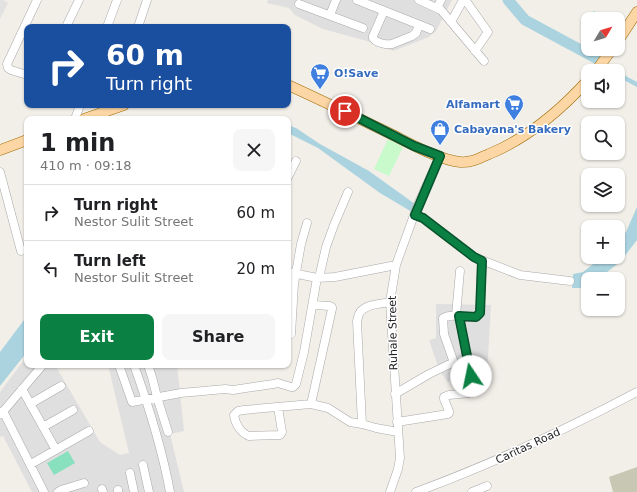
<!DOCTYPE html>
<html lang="en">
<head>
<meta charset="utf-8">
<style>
  body { margin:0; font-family:"DejaVu Sans",sans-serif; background:#f6f6f6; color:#202124; height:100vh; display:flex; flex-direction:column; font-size:15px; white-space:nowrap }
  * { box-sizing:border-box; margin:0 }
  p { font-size:13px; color:#757577 }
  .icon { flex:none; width:22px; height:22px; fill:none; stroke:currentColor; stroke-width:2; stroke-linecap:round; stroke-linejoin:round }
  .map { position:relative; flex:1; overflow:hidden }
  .details { position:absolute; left:24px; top:116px; width:267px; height:252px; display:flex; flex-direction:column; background:#fff; border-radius:8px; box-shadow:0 1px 3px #0004 }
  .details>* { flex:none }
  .hud { position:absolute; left:24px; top:24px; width:267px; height:84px; border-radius:8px; box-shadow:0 1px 3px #0004; background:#1a4fa0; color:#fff; overflow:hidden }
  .needle { width:26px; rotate:52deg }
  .buttons { position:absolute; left:581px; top:12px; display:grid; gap:8px }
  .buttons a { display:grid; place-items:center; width:44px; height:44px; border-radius:8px; background:#fff; box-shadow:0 1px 3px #0004; font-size:20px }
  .pin { position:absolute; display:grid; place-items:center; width:34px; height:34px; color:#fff; margin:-17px; border:2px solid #fff; border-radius:50%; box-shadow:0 1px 4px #0007 }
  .me { position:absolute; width:44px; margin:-22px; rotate:349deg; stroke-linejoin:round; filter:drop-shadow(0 0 3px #0008) }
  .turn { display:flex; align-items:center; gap:14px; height:84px; padding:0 16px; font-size:18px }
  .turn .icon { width:52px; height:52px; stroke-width:2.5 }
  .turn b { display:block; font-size:28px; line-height:34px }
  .round { display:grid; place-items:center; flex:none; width:42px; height:42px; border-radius:8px; background:#f6f6f6 }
  .summary { display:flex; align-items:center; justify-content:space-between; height:68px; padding:0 16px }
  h1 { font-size:24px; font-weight:800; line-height:30px }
  .action { display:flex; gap:8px; margin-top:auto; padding:8px 16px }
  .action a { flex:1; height:46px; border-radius:8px; background:#0b8043; color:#fff; font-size:16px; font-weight:800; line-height:46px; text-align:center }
  .action a+a { background:#f6f6f6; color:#202124 }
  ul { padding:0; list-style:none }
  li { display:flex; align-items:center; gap:12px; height:56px; padding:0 16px; border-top:1px solid #e0e0e0 }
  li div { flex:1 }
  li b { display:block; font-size:15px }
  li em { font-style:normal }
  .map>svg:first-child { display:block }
  .residential { fill:#e0dfdf }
  .construction { fill:#c7c7b4 }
  .park { fill:#c8facc }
  .pitch { fill:#88e0be }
  .parking { fill:#e2e2e2 }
  .water { fill:#aad3df }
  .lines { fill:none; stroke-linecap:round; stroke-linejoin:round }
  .river { stroke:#aad3df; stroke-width:11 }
  .minor-casing { stroke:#a9a9a9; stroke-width:9 }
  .major-casing { stroke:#a06b00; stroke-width:11 }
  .minor { stroke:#fff; stroke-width:8 }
  .major { stroke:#fcd6a4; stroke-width:10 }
  .route-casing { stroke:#07532c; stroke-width:10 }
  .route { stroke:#0b8043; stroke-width:7 }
  .labels { text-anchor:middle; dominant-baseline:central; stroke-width:3; stroke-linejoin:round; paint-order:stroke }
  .shop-label { font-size:11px; font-weight:bold; fill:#366cbe; stroke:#fff; text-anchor:start }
  .street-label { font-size:11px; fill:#222; stroke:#fff }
</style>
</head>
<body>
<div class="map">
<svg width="637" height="492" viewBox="0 0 637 492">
  <rect width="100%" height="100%" fill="#f2efe9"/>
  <!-- residential -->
  <path class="residential" d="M 268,0 L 452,0 L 436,31 L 429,37 L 393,51 L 367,41 L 323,29 L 295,15 L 289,8 L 267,3 Z
    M 436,304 L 491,305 L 487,375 L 448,382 L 440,372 L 429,340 L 436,338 Z
    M 27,356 L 27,365 L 55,365 L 100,442 L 120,455 L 129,453 L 108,365 L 177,365 L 184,431 L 170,434 L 184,492 L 32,492 L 3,436 L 0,437 L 0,392 Z"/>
  <!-- construction -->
  <path class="construction" d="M 637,467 L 637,492 L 613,492 L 609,477 Z"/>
  <!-- park -->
  <path class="park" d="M 388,139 L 403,147 L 389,176 L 374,169 Z"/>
  <!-- pitch -->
  <path class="pitch" d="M 594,11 L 606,19 L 588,19 Z
    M 68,451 L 75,463 L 54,475 L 47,463 Z"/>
  <!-- parking -->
  <path class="parking" d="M 0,0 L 3,0 L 8,3 L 0,19 Z"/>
  <!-- water -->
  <path class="water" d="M 618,72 L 637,82 L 637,87 L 618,77 Z
    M 288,125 L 296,128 L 320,144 L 369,171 L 415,204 L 412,212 L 380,193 L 318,148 L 288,133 Z
    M 637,207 L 637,240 L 620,262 L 598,279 L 588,279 L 588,285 L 583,288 L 572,288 L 573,274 L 583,272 L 602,257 L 618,257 L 618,241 L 626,232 Z
    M 27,316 L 27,352 L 0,386 L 0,352 Z"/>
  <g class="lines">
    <!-- river -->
    <path class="river" d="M 508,0 L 525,20 L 603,62"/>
    <defs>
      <path id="minor" d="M 357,0 L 430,29
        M 419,0 L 441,10 L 484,61
        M 299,4 L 363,28
        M 437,8 L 441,0
        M 384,11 L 373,36 L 373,38 C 376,43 386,45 392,44 L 412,36 L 416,33 L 419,25
        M 330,15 L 336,0
        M 451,22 L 462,2 L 465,0 L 466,1 L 488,32 L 475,51
        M 66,27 L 79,0
        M 107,27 L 117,0
        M 138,27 L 147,0
        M 27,75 L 11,70 L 8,68 L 7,64 L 37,0
        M 75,119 L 80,105
        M 0,172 L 21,251
        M 288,177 L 296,161
        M 415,215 L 423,218 L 474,257 L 520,275 L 570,281
        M 288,272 L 317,278 L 335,277 L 396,265
        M 319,278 L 326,247 L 334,225 L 348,192
        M 390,302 C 381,304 364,304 359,314 C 358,316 358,319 357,321 L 362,424 L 376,428 L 398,432
        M 456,315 L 460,271
        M 459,316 L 471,376
        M 291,334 L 294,284 L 301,244 L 307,223
        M 119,365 L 132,402 L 181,393 L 225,389 L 233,390 L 273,384 L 278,383 L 291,387 L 293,387 L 296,384 L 304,352 L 317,278
        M 134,365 C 149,407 162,448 170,492
        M 148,365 L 152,377 L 157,397 L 168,432
        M 22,389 L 56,450
        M 395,394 L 429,374 L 452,363 L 453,360 L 444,334 L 443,318 C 454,311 473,323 480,313 L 482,261
        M 30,404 L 61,386
        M 311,404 L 332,309 L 332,307 L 330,306 L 313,305
        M 278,407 L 282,432 L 280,435 L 249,436 C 241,433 235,424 234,415 L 238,411 L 244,410 L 311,404 L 328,408 L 350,422 L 362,424
        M 3,411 L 44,492
        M 1,414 L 41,367
        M 397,422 L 448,414 L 449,413 L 449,411 L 444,399 L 444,397 L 449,395 L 470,393
        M 43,427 L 73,410
        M 31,464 L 89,431
        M 143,465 L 149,492
        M 130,473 L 134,492
        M 102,489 L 103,492
        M 118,490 L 118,492
        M 58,492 L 61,490 L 84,483
        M 390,492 L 398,469 L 400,458 L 390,302 L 396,265 L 418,204 L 440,156
        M 416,492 C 492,464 565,430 637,392
        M 472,492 L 487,486"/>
      <path id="major" d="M 618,41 L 637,12
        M 596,71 L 612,49
        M 288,85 C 323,101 358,118 393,135 C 411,144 440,160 460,162 C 471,163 480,158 489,154 C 528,138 560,111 588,80
        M 84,119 L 124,105
        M 0,150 L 27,140"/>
    </defs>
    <!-- minor casing -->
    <use href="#minor" class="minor-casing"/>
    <!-- major casing -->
    <use href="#major" class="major-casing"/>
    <!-- minor -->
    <use href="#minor" class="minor"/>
    <!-- major -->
    <use href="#major" class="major"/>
  </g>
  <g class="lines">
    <defs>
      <path id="route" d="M 345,111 L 414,146 L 440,156 L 415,215 L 423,218 L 474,257 L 482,261 L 480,313 L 476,317 L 459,316 L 471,376"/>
    </defs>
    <!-- route casing -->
    <use href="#route" class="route-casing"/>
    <!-- route -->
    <use href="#route" class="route"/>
  </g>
  <!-- icons -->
  <defs>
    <symbol id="supermarket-pin" viewBox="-11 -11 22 30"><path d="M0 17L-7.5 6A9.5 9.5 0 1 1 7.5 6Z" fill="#3f7fe0" stroke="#fff"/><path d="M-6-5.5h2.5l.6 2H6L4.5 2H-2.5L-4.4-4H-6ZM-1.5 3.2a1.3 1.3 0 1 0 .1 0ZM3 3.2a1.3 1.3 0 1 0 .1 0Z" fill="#fff"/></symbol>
    <symbol id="shop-pin" viewBox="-11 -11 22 30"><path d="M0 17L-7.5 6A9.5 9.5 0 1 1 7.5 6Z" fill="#3f7fe0" stroke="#fff"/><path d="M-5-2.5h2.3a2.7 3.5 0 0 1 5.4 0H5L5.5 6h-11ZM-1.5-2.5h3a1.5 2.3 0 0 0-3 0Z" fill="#fff"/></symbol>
  </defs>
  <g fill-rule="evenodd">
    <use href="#supermarket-pin" x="309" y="62" width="22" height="30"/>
    <use href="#supermarket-pin" x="503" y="93" width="22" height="30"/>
    <use href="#shop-pin" x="429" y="118" width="22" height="30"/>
  </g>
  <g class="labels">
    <!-- shop labels -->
    <g class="shop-label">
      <text x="334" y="73">O!Save</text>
      <text x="500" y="104" text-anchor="end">Alfamart</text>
      <text x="454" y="129">Cabayana's Bakery</text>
    </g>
    <!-- street labels -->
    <g class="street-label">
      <text transform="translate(393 333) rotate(-91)">Ruhale Street</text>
      <text transform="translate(528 446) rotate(-25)">Caritas Road</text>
    </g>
  </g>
</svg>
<div class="buttons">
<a><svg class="needle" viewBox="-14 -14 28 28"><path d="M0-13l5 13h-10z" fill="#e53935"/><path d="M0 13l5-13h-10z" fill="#757577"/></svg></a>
<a><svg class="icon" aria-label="sound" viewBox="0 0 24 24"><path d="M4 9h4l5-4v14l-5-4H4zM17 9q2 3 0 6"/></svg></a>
<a><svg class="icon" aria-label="search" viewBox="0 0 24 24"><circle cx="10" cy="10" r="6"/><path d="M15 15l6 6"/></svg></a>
<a><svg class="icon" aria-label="layers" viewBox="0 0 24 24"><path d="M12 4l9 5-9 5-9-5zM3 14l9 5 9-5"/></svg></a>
<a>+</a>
<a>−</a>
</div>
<div class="pin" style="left:345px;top:111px;background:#d93025"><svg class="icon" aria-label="arrive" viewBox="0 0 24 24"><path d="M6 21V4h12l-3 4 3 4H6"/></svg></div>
<svg class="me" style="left:471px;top:376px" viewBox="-20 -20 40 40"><circle r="19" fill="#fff"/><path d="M0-13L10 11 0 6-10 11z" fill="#0b8043"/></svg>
<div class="hud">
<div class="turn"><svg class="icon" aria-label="right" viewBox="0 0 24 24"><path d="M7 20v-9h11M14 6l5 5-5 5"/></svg><div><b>60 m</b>Turn right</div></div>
</div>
<section class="details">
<div class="summary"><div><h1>1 min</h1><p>410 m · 09:18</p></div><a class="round"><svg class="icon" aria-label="close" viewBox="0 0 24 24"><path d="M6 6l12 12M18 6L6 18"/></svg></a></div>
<ul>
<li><svg class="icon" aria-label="right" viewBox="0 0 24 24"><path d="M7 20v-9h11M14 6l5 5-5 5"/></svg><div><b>Turn right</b><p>Nestor Sulit Street</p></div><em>60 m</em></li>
<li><svg class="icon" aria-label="left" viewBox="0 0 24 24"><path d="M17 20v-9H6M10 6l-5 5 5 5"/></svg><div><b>Turn left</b><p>Nestor Sulit Street</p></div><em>20 m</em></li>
</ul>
<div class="action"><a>Exit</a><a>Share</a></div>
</section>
</div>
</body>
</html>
